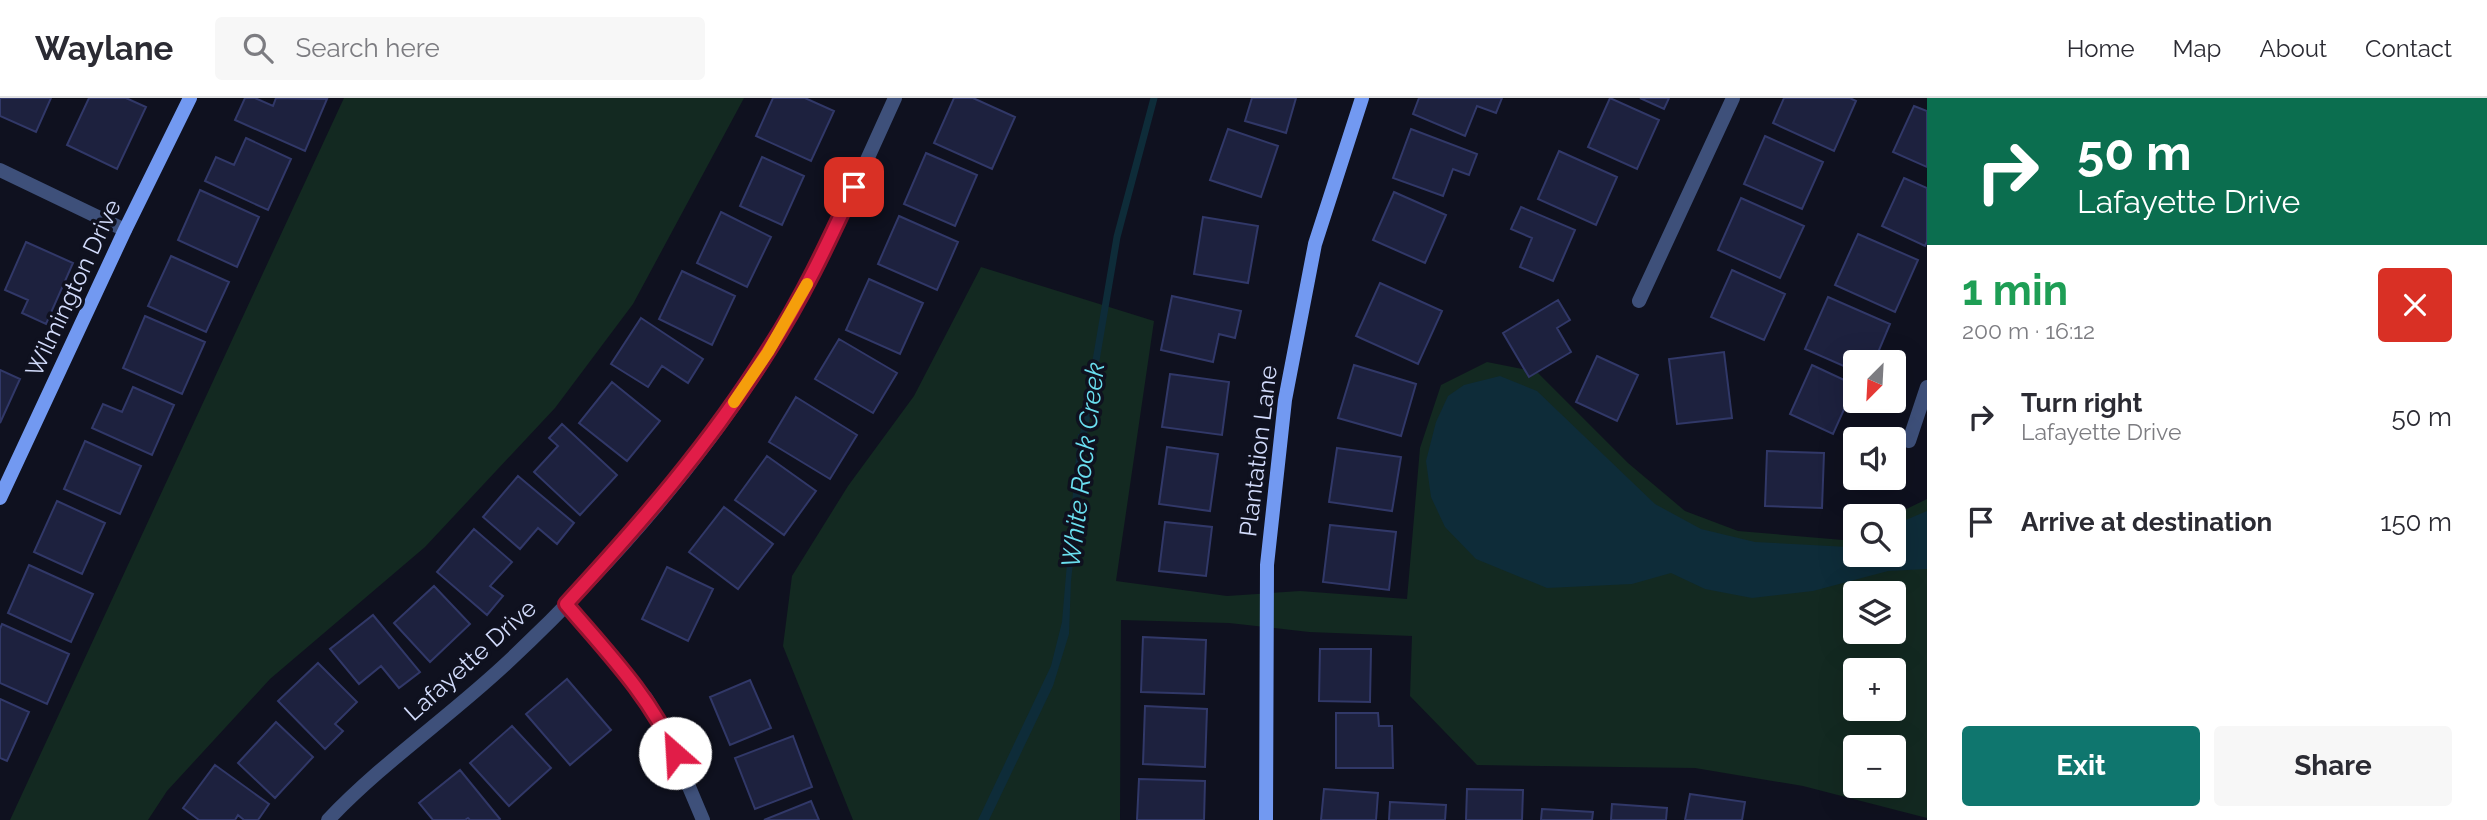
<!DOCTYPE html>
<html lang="en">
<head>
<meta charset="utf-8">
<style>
  body { margin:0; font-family:Raleway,sans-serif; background:#f7f7f7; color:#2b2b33; height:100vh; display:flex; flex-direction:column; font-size:26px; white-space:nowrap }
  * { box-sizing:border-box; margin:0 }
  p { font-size:23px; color:#7c7c81 }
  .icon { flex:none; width:38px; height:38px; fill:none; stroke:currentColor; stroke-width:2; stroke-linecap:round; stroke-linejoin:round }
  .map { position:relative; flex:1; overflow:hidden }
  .panel { display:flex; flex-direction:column; background:#fff; width:560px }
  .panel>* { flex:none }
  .hud { background:#0b6e4f; color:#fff; overflow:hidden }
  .needle { width:46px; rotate:204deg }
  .controls { position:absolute; left:1843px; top:252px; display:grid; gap:14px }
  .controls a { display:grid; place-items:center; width:63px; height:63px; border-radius:7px; background:#fff; box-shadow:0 7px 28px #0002; font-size:35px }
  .pin { position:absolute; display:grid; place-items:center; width:60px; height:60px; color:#fff; margin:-30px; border-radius:14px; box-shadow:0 4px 10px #0006 }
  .me { position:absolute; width:77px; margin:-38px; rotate:334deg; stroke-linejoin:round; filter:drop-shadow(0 0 5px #0008) }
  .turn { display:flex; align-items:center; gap:24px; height:147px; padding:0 35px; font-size:32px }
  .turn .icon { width:91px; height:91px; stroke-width:2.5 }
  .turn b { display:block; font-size:49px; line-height:60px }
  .round { display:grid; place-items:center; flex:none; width:74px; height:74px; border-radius:7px; background:#f7f7f7 }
  .overview { display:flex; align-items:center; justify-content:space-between; height:119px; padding:0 35px }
  h1 { font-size:42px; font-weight:700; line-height:52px; color:#1e9e55 }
  .cta { display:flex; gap:14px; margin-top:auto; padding:14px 35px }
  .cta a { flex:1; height:80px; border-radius:7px; background:#0f766e; color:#fff; font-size:28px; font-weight:700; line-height:80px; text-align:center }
  .cta a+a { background:#f7f7f7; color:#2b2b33 }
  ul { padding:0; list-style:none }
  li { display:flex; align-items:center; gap:21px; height:105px; padding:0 35px }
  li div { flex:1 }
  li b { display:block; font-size:26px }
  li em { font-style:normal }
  header { display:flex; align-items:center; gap:42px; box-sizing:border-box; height:98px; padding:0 35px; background:#fff; border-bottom:2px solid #e1e1e2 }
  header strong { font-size:33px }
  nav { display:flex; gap:38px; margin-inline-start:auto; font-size:24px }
  .search { width:490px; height:63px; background:#f7f7f7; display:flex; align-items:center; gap:18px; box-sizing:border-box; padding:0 24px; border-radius:7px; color:#7c7c81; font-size:26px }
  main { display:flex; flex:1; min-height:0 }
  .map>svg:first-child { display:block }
  .green { fill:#132921; fill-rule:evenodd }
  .water { fill:#0e2c39 }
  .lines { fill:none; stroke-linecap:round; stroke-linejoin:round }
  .stream { stroke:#0e2c39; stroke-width:7 }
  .building { fill:#1d213e; stroke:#313868; stroke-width:2 }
  .street { stroke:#3e507a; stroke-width:14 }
  .secondary { stroke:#7299f1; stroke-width:14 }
  .route-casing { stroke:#92132f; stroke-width:18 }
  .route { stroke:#e11d48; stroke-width:12 }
  .slow { stroke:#f59e0b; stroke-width:12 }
  .labels { text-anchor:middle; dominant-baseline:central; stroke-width:7; stroke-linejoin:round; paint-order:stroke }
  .street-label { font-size:24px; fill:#d2dbfb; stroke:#0f111f }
  .water-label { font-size:26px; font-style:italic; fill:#6adff0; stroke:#0f111f }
</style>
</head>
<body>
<header>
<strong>Waylane</strong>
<div class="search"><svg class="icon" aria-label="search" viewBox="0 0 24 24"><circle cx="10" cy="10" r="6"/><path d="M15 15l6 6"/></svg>Search here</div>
<nav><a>Home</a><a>Map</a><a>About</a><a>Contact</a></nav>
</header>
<main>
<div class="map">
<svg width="1927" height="722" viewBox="0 0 1927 722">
  <rect width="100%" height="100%" fill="#0f111f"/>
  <!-- green -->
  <path class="green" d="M 344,0 L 744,0 L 633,206 L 555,310 L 425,449 L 270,581 L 167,693 L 148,722 L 10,722 Z
    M 981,169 L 1154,223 L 1116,483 L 1227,498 L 1300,493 L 1407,501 L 1420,350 L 1441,287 L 1487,264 L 1537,274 L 1628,365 L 1685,413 L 1738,433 L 1843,442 L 1855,436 L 1855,457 L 1894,457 L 1892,418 L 1927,401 L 1927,720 L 1803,688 L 1695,670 L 1477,667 L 1410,598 L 1412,538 L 1309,534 L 1229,525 L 1121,522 L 1120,722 L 853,722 L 783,548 L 792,478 L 848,388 L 914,298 ZM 1855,495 L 1894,495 L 1894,534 L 1855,534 ZM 1855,572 L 1894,572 L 1894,611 L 1855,611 ZM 1855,649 L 1894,649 L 1894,688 L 1855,688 Z"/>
  <!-- water -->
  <path class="water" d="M 1500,278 L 1537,293 L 1655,406 L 1701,431 L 1755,444 L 1849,449 L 1855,446 L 1855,457 L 1894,457 L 1894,427 L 1927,413 L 1927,471 L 1888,473 L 1813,493 L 1752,500 L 1705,491 L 1671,475 L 1632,486 L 1547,490 L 1476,461 L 1445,429 L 1431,399 L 1426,363 L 1436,324 L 1448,298 L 1464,287 Z
    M 1078,336 L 1087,337 L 1071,483 L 1069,536 L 1053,588 L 989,722 L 978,722 L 1051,568 L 1062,524 Z"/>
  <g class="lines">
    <!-- stream -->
    <path class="stream" d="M 1082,345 L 1117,139 L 1154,0"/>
  </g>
  <!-- building -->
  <path class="building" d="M 0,0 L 51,0 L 36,34 L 0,18 Z
    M 89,0 L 126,0 L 146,9 L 117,71 L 67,47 Z
    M 245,0 L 255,0 L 273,8 L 276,0 L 327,1 L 305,53 L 235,22 Z
    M 773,0 L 805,0 L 834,13 L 811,63 L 756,38 Z
    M 954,0 L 973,0 L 1015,19 L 992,71 L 934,45 Z
    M 1252,0 L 1296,0 L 1286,35 L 1245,23 Z
    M 1419,0 L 1502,0 L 1496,15 L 1477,8 L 1465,38 L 1413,16 Z
    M 1610,0 L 1659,22 L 1637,71 L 1588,49 Z
    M 1640,0 L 1669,0 L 1664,11 Z
    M 1784,0 L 1850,0 L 1856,3 L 1834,53 L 1773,25 Z
    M 1914,8 L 1927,13 L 1927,69 L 1893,54 Z
    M 1228,31 L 1278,48 L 1261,99 L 1210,82 Z
    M 1411,31 L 1477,56 L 1469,77 L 1453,71 L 1443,98 L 1393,80 Z
    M 1765,38 L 1823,64 L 1802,111 L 1744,86 Z
    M 246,40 L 291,61 L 268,112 L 205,83 L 216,59 L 234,67 Z
    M 1559,53 L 1617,79 L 1596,127 L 1538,101 Z
    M 926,55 L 977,77 L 955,128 L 904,106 Z
    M 762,59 L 804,78 L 782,127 L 740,108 Z
    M 1904,80 L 1927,90 L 1927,143 L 1925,148 L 1882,128 Z
    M 200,92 L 259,119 L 237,169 L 178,142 Z
    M 1394,94 L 1446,117 L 1425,165 L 1373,142 Z
    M 1741,100 L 1804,128 L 1780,180 L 1718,152 Z
    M 1521,109 L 1575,132 L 1553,183 L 1520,169 L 1532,140 L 1511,131 Z
    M 721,114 L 771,139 L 747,189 L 697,165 Z
    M 899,118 L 958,144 L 937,192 L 878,166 Z
    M 1203,119 L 1258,128 L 1248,185 L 1194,176 Z
    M 1858,136 L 1918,162 L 1895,214 L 1835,187 Z
    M 26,144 L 73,165 L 46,226 L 22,215 L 28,202 L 5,192 Z
    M 171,158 L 229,184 L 206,234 L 148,208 Z
    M 1732,172 L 1785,196 L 1764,242 L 1711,219 Z
    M 682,173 L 735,198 L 712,247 L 659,221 Z
    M 869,181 L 923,205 L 900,256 L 846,232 Z
    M 1380,185 L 1442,213 L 1418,266 L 1356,238 Z
    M 1172,198 L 1241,213 L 1235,240 L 1219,236 L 1213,264 L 1161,252 Z
    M 1828,199 L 1890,226 L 1874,264 L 1855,264 L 1855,273 L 1805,251 Z
    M 1558,202 L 1570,222 L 1557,230 L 1571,254 L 1529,279 L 1503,235 Z
    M 145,218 L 205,244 L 182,296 L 123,270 Z
    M 641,220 L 703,261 L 688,285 L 662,268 L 648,289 L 611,266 Z
    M 839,241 L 897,275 L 873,315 L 815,281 Z
    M 1724,254 L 1732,320 L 1677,326 L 1669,261 Z
    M 1597,258 L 1638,277 L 1617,323 L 1576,304 Z
    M 1354,267 L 1416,286 L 1401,338 L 1338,320 Z
    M 1812,267 L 1855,287 L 1833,336 L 1790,316 Z
    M 0,272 L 20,281 L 0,325 Z
    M 1170,276 L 1229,284 L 1222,337 L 1162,329 Z
    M 612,284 L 660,323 L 627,363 L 579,325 Z
    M 133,289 L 174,307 L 152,357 L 92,330 L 103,306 L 122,314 Z
    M 796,299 L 857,337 L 830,381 L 769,344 Z
    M 562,326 L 617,377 L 580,417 L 534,374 L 558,348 L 549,340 Z
    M 85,343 L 141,368 L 120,416 L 64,391 Z
    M 1167,349 L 1218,356 L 1210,413 L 1159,406 Z
    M 1337,350 L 1401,359 L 1392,413 L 1329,404 Z
    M 1767,353 L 1824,355 L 1822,410 L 1765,408 Z
    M 767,358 L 816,393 L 784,437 L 735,402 Z
    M 518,378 L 574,425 L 557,446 L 538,430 L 520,451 L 483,419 Z
    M 57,403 L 105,425 L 82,476 L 34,454 Z
    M 724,409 L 773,446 L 738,491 L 689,454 Z
    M 1165,424 L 1212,429 L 1206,478 L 1159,473 Z
    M 1330,427 L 1396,434 L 1389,492 L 1323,484 Z
    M 474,431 L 512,464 L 490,488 L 503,498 L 487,517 L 437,474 Z
    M 29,467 L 93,496 L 71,544 L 8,515 Z
    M 667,469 L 713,491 L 688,543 L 642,521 Z
    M 434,488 L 470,526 L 430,564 L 394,525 Z
    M 373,517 L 420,574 L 399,590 L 381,568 L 359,586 L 330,551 Z
    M 2,526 L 69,556 L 47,606 L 0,585 L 0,531 Z
    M 1143,539 L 1206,542 L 1204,596 L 1141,594 Z
    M 1320,551 L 1371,551 L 1370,604 L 1319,603 Z
    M 318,565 L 357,604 L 335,626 L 343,633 L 325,651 L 278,603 Z
    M 567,581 L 611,632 L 570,667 L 526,616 Z
    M 750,582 L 771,630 L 730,647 L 710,599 Z
    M 0,601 L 29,614 L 7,663 L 0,660 Z
    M 1145,608 L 1207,611 L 1205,669 L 1143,666 Z
    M 1336,615 L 1378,615 L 1379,628 L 1392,628 L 1393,670 L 1336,670 Z
    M 276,624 L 313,659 L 275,700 L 238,665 Z
    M 512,628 L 551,670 L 509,708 L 470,665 Z
    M 793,638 L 812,689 L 755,711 L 735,660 Z
    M 215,667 L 269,706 L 258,722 L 244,722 L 238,717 L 235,722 L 199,722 L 183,710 Z
    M 460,672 L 500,721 L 499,722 L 470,722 L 468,720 L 465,722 L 433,722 L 419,705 Z
    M 1139,681 L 1205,683 L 1204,722 L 1137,722 Z
    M 1324,691 L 1378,695 L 1376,722 L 1321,722 Z
    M 1467,691 L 1523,692 L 1522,722 L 1466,722 Z
    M 1690,696 L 1745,704 L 1742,722 L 1685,722 Z
    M 811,703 L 819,722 L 764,722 Z
    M 1390,704 L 1446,707 L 1445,722 L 1389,722 Z
    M 1612,706 L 1667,710 L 1666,722 L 1611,722 Z
    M 1542,711 L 1593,714 L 1592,722 L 1541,722 Z"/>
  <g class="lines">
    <!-- street -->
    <path class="street" d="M 0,72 L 125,132
      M 1639,203 L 1733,0
      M 1909,343 L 1927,289
      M 566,506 L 646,600 L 665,632 L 703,722
      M 328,722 C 384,663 451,618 510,562 C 628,451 738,322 813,177 C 842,119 868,59 895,0"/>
    <!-- secondary -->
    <path class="secondary" d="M 0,400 L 125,132 L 190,0
      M 1266,722 L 1267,467 L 1285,302 L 1315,146 L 1362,0"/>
  </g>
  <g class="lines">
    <defs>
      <path id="route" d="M 675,655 C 650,598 606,553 566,506 C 640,426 710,346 768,253 C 802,201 828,145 854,89"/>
    </defs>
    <!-- route casing -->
    <use href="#route" class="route-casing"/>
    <!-- route -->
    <use href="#route" class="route"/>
    <!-- slow -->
    <path class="slow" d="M 734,304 L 768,254 L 807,186"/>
  </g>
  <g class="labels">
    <!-- street labels -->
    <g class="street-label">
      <text transform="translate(73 190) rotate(-65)">Wilmington Drive</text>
      <text transform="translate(1258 353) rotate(-83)">Plantation Lane</text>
      <text transform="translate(470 562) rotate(-42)">Lafayette Drive</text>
    </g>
    <!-- water labels -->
    <g class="water-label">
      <text transform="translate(1083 367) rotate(-83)">White Rock Creek</text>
    </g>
  </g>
</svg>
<div class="controls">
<a><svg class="needle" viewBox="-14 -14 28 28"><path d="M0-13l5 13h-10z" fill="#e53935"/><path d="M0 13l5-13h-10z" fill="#7c7c81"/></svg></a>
<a><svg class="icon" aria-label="sound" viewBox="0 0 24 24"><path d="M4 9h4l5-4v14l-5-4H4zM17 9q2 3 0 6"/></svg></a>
<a><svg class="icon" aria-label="search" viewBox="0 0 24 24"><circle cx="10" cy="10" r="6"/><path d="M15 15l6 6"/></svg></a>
<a><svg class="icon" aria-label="layers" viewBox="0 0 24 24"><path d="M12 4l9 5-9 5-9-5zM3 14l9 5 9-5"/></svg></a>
<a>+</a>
<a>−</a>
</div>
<div class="pin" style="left:854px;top:89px;background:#d93025"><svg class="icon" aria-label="arrive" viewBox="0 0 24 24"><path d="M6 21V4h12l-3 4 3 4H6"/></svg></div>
<svg class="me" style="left:675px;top:655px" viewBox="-20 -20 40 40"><circle r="19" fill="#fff"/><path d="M0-13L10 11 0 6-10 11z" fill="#e11d48"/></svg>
</div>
<section class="panel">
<div class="hud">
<div class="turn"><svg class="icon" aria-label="right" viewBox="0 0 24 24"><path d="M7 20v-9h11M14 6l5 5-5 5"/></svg><div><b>50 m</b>Lafayette Drive</div></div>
</div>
<div class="overview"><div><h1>1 min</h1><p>200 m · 16:12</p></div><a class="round" style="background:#d93025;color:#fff"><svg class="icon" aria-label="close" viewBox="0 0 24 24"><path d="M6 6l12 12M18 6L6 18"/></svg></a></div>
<ul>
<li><svg class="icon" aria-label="right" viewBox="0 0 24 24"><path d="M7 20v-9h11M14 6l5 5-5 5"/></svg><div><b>Turn right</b><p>Lafayette Drive</p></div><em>50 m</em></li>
<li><svg class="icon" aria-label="arrive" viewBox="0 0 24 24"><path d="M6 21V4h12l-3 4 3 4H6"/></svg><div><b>Arrive at destination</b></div><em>150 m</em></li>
</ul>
<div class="cta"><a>Exit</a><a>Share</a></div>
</section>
</main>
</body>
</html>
